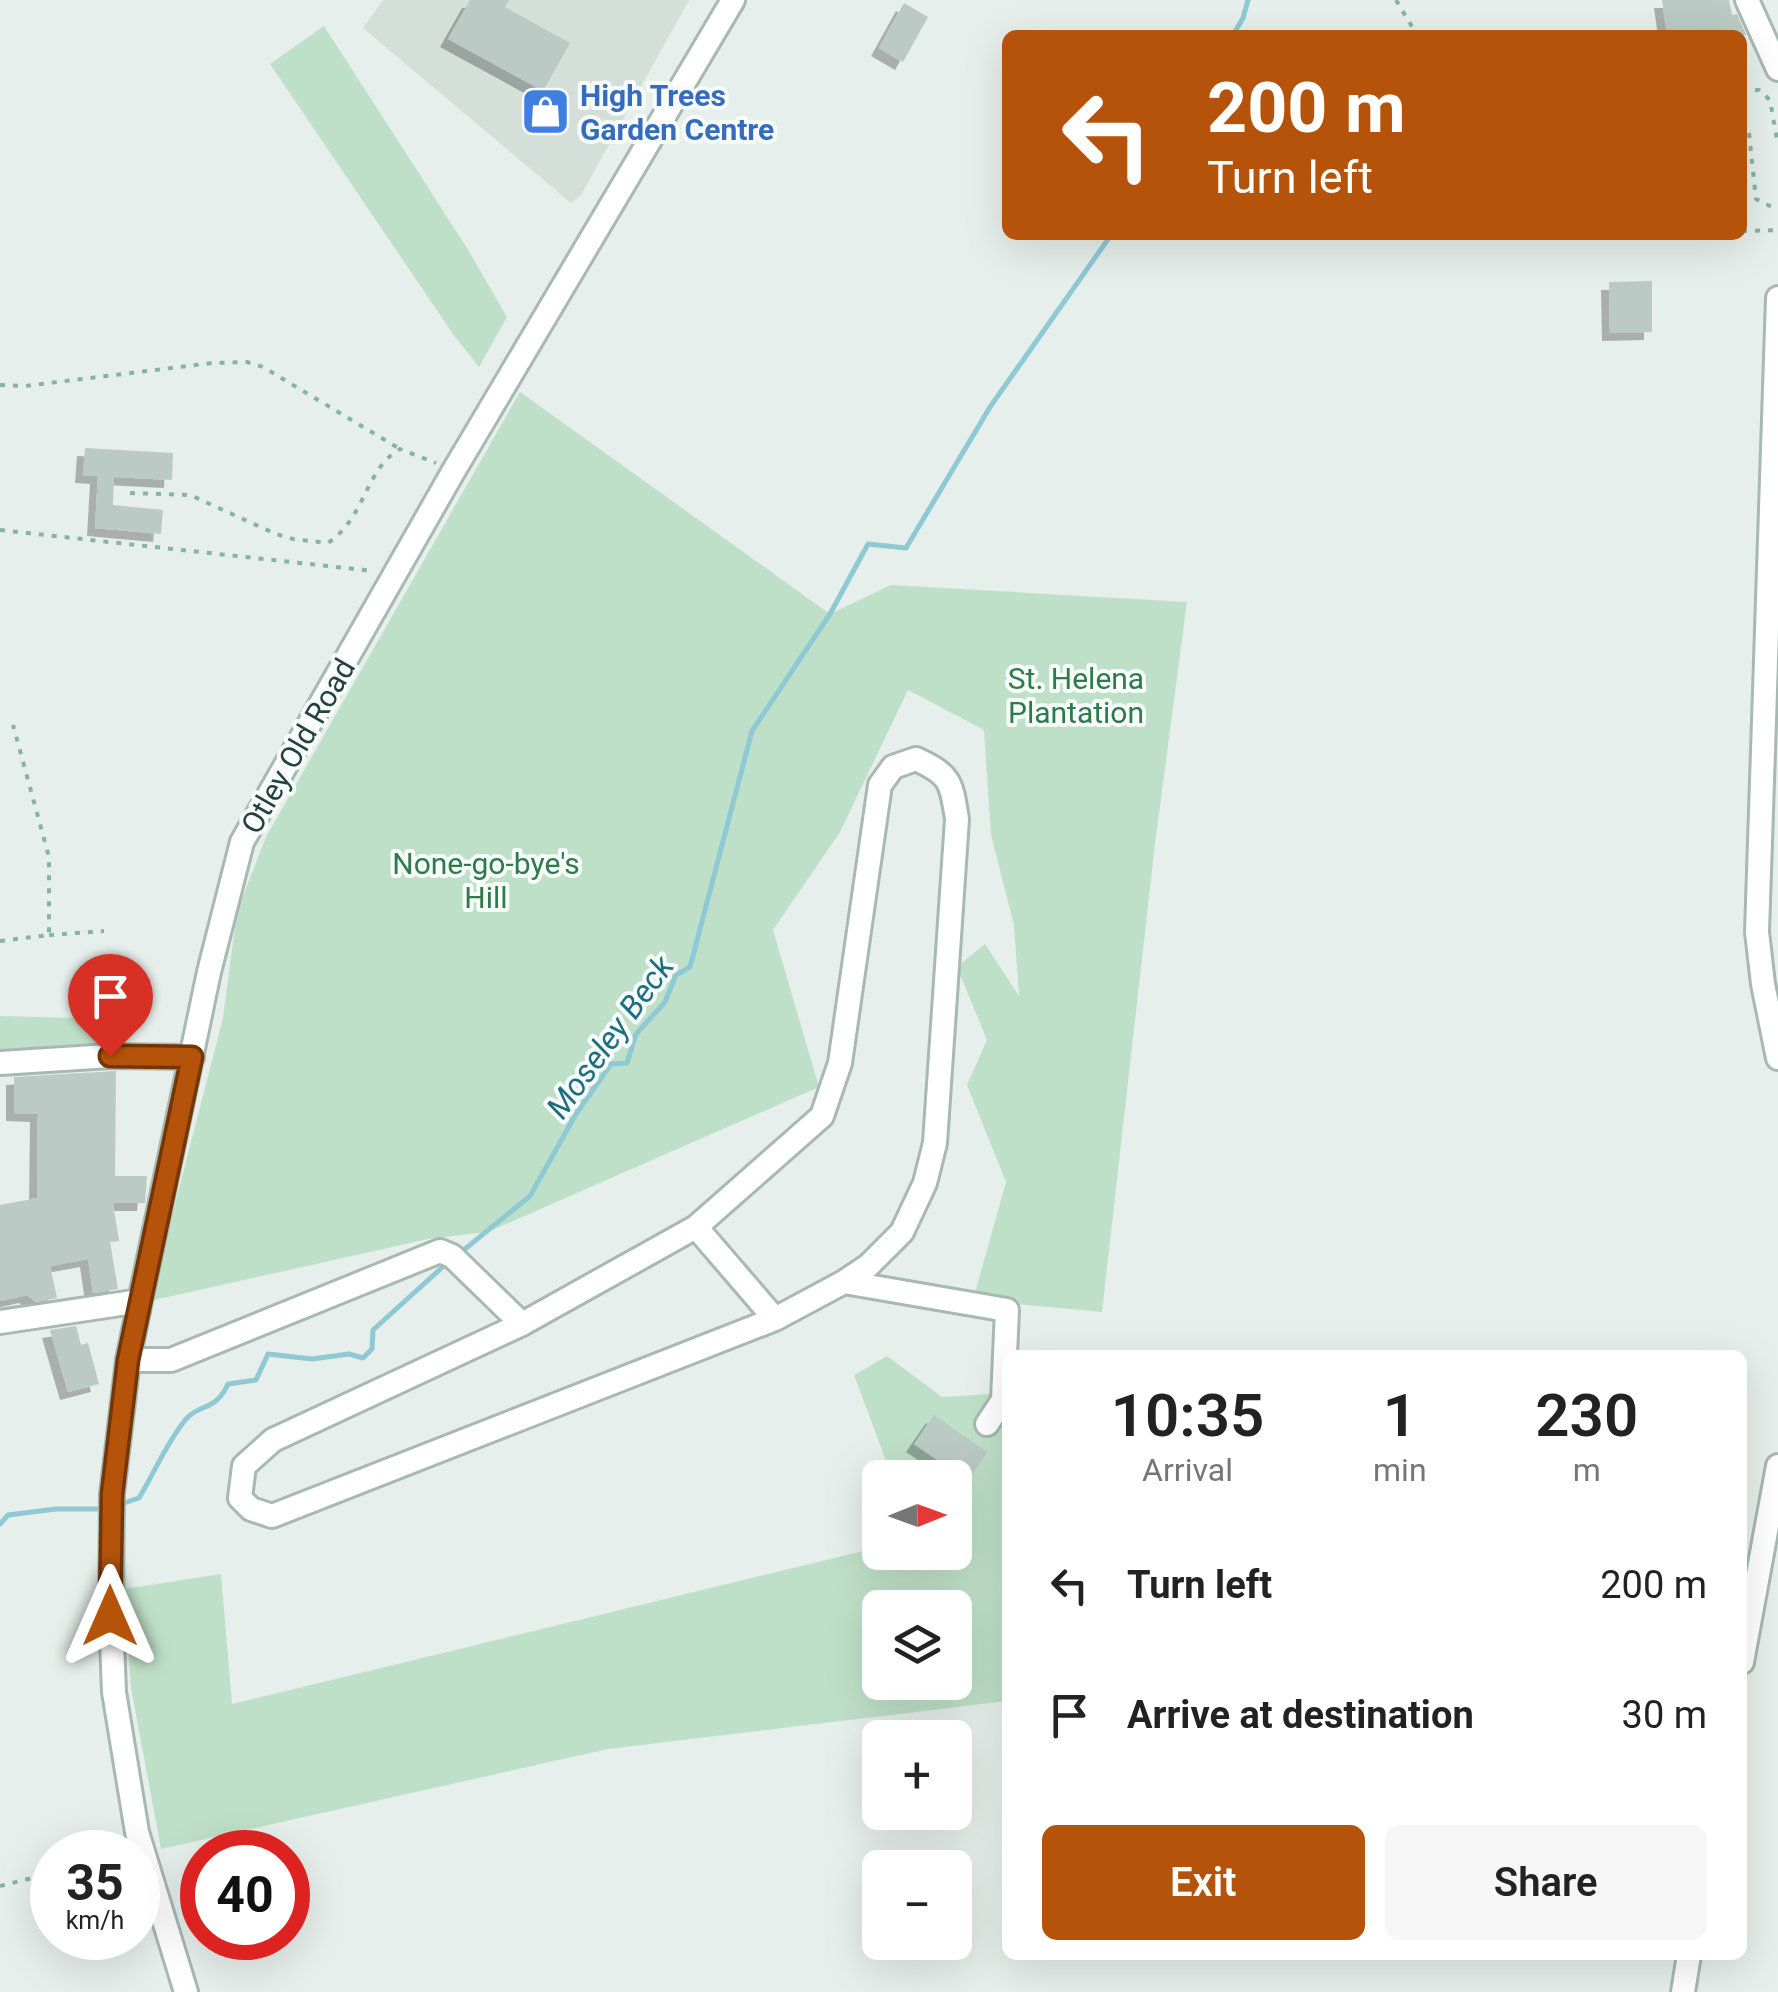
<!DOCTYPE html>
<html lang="en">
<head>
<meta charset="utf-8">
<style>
  body { margin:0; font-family:Roboto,sans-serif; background:#f6f6f6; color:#222; height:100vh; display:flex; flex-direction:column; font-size:38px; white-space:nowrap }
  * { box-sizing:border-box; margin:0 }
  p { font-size:32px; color:#767676 }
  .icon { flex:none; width:55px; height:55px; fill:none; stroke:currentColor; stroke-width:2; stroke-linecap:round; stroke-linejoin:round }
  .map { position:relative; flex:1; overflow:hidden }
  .details { position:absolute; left:1002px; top:1350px; width:745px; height:610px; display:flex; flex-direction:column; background:#fff; border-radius:15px; box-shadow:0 10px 40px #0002 }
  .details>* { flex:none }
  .hud { position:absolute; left:1002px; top:30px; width:745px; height:210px; border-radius:15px; box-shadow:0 10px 40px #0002; background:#b45309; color:#fff; overflow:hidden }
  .needle { width:65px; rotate:89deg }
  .controls { position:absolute; left:862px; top:1460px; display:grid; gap:20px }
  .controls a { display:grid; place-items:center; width:110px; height:110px; border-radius:15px; background:#fff; box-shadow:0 10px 40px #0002; font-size:50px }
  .speed { position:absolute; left:30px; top:1830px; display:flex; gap:20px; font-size:50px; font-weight:700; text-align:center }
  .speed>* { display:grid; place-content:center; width:130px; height:130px; border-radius:50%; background:#fff; box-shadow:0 10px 40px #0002; line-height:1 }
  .speed small { font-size:25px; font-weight:400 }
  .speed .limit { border:15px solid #d22; background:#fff; color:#111 }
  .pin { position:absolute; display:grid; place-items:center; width:85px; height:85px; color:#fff; margin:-102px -42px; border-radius:50% 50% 50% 0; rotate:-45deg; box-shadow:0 0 10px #0007 }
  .pin .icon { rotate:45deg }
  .me { position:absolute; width:110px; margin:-55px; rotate:0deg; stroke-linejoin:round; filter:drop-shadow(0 0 8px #0008) }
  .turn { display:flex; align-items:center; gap:35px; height:210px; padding:0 40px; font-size:45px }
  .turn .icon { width:130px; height:130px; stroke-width:2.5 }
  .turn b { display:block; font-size:70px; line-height:85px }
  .eta { display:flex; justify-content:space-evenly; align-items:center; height:170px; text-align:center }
  .eta b { font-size:60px; font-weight:600; line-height:70px }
  .button { display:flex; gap:20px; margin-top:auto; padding:20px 40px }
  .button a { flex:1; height:115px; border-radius:15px; background:#b45309; color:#fff; font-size:40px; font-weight:600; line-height:115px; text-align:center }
  .button a+a { background:#f6f6f6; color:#222 }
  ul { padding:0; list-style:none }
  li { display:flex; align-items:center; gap:30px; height:130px; padding:0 40px }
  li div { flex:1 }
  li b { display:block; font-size:38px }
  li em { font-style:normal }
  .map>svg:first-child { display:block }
  .built { fill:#d4dfda }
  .green { fill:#bfe0c8; fill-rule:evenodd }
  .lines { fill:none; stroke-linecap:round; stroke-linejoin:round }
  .stream { stroke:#8ec9d4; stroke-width:5 }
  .building { fill:#bbcac4; filter:url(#shadow) }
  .minor-casing { stroke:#a8b8b2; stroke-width:28 }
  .path { stroke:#86b3a5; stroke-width:4; stroke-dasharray:5 8; stroke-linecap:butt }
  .minor { stroke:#fff; stroke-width:22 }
  .route-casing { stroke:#753606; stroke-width:25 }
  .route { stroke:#b45309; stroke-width:18 }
  .labels { text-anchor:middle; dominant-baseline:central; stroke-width:8; stroke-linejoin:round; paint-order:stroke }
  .shop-label { font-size:30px; font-weight:bold; fill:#366cbe; stroke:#f7fbf9; text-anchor:start }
  .park-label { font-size:30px; fill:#2d7a4b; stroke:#f7fbf9 }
  .street-label { font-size:30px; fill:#24423a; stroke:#f7fbf9 }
  .water-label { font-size:32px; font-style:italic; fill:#1c6f80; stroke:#f7fbf9 }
</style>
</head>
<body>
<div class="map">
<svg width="1778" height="1992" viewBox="0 0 1778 1992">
  <defs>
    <filter id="shadow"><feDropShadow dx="-8" dy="8" stdDeviation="0" flood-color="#0004"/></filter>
  </defs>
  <rect width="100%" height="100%" fill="#e6efeb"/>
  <!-- built -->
  <path class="built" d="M 383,0 L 689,0 L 581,195 L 571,203 L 363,28 Z"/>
  <!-- green -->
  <path class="green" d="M 324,26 L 467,248 L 507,317 L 479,367 L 453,334 L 270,64 Z
    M 520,392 L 830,614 L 891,585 L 1187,602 L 1155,844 L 1102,1312 L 973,1300 L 1006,1182 L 967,1085 L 987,1040 L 957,967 L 985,944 L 1019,996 L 1014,925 L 991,835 L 984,730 L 908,690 L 840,832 L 773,930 L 819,1087 L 488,1232 L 428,1239 L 150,1301 L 223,1018 L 237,911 L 266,837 Z
    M 0,1016 L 119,1019 L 120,1046 L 0,1055 Z
    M 887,1356 L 942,1397 L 1007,1393 L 1008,1503 L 1005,1509 L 1008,1517 L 1007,1701 L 608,1749 L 161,1849 L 131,1688 L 124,1589 L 221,1574 L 232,1704 L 880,1547 L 880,1552 L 955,1552 L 955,1478 L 892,1477 L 854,1375 ZM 880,1608 L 955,1608 L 955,1682 L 880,1682 Z"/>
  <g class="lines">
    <!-- stream -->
    <path class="stream" d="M 1233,35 L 1243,18 L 1248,0
      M 460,1253 L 530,1196 L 576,1114 L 611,1064 L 627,1063 L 636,1034 L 665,1002 L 676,975 L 690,967 L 752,731 L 830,614 L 868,544 L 906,548 L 990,407 L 1111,235
      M 121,1504 L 139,1498 C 154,1473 167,1442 186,1419 C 199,1404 216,1411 228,1384 L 256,1380 L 268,1354 L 312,1359 L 349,1354 L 363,1358 L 372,1349 L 373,1330 L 447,1263
      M 0,1524 L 8,1515 L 56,1509 L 106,1509"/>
  </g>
  <!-- building -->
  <path class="building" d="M 470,0 L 509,0 L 505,7 L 570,43 L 543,91 L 448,39 Z
    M 1662,0 L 1729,0 L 1732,15 L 1737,14 L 1746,35 L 1667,35 Z
    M 904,3 L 928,17 L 903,62 L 879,48 Z
    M 1652,281 L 1652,332 L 1610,333 L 1609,282 Z
    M 85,448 L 173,453 L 172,480 L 114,477 L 113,505 L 163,510 L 161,534 L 95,528 L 98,476 L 83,475 Z
    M 116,1071 L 115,1176 L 147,1176 L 145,1203 L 113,1203 L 119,1241 L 110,1242 L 118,1289 L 93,1293 L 88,1259 L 50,1266 L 57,1298 L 36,1302 L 27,1295 L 0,1301 L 0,1205 L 37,1198 L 38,1114 L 14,1113 L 14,1077 Z
    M 76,1326 L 81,1345 L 88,1343 L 99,1384 L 68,1392 L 50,1330 Z
    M 934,1415 L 987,1452 L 968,1481 L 914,1444 Z"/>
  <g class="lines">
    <defs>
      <path id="minor" d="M 1747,0 L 1778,69
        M 1778,298 L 1757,932 L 1763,984 L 1778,1058
        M 916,759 C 951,775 951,782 957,819 L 935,1143 L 925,1183 L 902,1232 L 868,1266 L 844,1282 L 775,1319 L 272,1516 L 251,1509 L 240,1498 L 244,1466 L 273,1440 L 522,1324 L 696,1227 L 822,1116 L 840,1063 L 880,785 L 893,767 Z
        M 0,1063 L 110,1056 L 192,1057
        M 696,1227 L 775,1319
        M 844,1282 L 1007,1310 L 1003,1400 L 987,1424
        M 0,1322 L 140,1301
        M 128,1360 L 171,1360 L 440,1251 L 452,1256 L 522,1324
        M 1742,1662 L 1778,1466
        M 186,1992 L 137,1832 L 114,1692 L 111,1616 L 112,1494 L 128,1360 L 140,1301 L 209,972 L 242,842 L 453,472 L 733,0
        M 1683,1992 L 1689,1955"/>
    </defs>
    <!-- minor casing -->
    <use href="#minor" class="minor-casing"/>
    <!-- path -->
    <path class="path" d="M 1396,0 L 1417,35
      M 1742,74 L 1753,68
      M 1742,91 L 1759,90 L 1770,100 L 1778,145
      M 1749,133 L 1756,199 L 1778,210
      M 1742,231 L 1778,230
      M 0,385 L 25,386 L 212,363 L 247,362 L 263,367 L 400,449
      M 130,493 L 190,495 L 276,534 L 293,539 L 328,543 C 366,517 365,469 400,449 L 436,463
      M 0,530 L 373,571
      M 49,935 L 104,931
      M 0,941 L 49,935 L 49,857 L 13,725
      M 0,1886 L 52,1873"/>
    <!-- minor -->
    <use href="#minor" class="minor"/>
  </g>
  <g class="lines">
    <defs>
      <path id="route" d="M 110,1056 L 192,1057 L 128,1360 L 112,1494 L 110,1616"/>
    </defs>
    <!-- route casing -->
    <use href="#route" class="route-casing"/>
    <!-- route -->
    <use href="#route" class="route"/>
  </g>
  <!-- icons -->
  <defs>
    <symbol id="shop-square" viewBox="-11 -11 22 22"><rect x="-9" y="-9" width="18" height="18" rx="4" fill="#3f7fe0" stroke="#f7fbf9"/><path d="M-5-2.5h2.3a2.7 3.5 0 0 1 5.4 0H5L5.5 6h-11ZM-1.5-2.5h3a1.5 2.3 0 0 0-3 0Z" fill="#fff"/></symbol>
  </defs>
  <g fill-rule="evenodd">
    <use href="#shop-square" x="518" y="84" width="55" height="55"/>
  </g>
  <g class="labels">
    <!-- shop labels -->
    <g class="shop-label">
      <text x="580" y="95">High Trees<tspan x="580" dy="34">Garden Centre</tspan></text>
    </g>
    <!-- park labels -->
    <g class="park-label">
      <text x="1076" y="678">St. Helena<tspan x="1076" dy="34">Plantation</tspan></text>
      <text x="486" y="863">None-go-bye's<tspan x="486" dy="34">Hill</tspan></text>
    </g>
    <!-- street labels -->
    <g class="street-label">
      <text transform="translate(298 746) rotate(-60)">Otley Old Road</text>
    </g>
    <!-- water labels -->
    <g class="water-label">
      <text transform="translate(610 1037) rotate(-54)">Moseley Beck</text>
    </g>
  </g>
</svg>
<div class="controls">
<a><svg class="needle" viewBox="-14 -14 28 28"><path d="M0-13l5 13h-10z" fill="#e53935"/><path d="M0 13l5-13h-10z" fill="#767676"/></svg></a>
<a><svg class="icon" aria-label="layers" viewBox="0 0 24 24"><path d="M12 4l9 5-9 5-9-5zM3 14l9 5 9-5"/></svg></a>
<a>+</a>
<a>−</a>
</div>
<div class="speed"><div>35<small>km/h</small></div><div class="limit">40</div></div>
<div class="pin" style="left:110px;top:1056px;background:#d93025"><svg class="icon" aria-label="arrive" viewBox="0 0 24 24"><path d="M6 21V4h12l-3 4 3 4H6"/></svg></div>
<svg class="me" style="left:110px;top:1616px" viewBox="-20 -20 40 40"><path d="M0-17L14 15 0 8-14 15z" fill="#b45309" stroke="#fff" stroke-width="4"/></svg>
<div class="hud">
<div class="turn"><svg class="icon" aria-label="left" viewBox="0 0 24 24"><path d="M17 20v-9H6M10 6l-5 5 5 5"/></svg><div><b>200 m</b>Turn left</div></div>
</div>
<section class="details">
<div class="eta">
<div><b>10:35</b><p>Arrival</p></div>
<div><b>1</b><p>min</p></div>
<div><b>230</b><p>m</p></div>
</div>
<ul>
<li><svg class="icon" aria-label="left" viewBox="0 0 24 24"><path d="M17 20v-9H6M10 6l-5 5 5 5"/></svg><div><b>Turn left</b></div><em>200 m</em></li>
<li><svg class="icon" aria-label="arrive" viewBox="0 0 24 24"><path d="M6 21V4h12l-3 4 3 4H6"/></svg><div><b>Arrive at destination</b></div><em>30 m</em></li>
</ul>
<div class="button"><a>Exit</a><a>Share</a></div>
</section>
</div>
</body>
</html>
